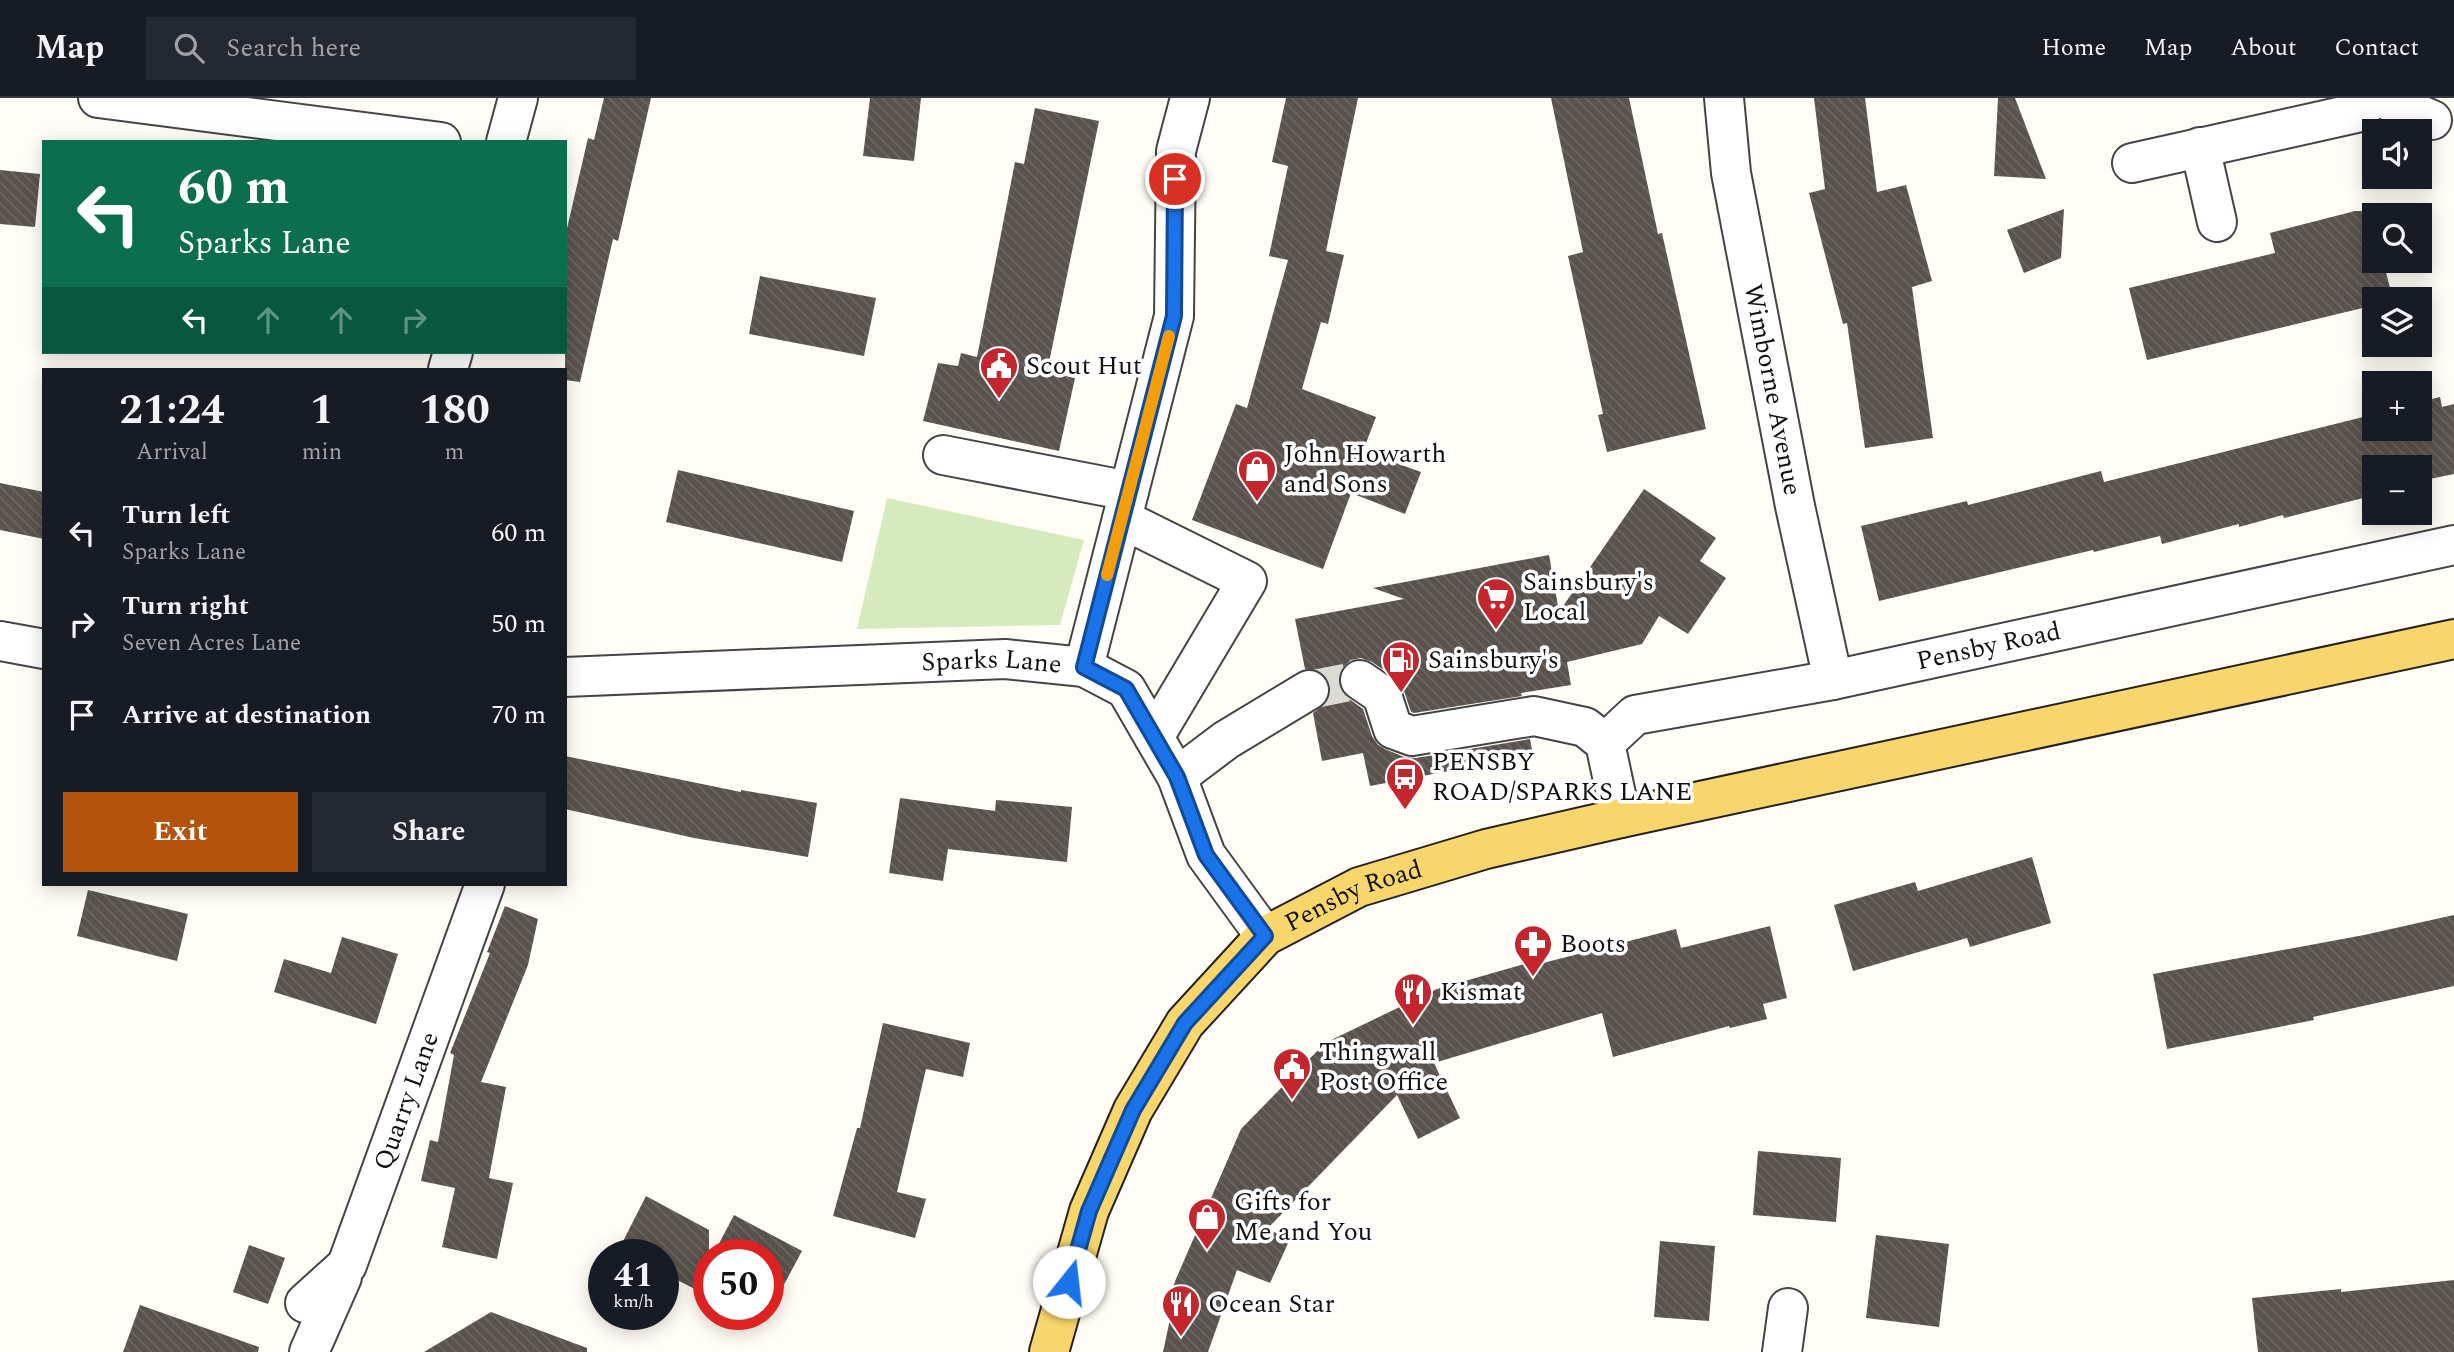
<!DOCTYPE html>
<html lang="en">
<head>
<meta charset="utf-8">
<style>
  body { margin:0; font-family:Spectral,serif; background:#242831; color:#f1f3f6; height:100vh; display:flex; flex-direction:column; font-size:26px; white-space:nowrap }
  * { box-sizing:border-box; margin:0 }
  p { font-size:23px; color:#9ea1a6 }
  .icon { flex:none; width:38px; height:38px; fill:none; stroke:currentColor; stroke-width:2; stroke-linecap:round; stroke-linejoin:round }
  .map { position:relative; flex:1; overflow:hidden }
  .sheet { position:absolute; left:42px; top:270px; width:525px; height:518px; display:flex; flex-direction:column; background:#171b24; border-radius:0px; box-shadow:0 4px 18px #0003 }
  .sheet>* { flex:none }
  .banner { position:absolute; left:42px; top:42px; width:525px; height:214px; border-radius:0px; box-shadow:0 4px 18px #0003; background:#0b6e4f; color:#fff; overflow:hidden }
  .fabs { position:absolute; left:2362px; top:21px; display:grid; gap:14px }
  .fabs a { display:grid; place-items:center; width:70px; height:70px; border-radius:0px; background:#171b24; box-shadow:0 4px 18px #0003; font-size:35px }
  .speed { position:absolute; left:588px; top:1141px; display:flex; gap:14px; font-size:35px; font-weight:700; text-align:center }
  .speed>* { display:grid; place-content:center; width:91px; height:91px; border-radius:50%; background:#171b24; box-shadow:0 4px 18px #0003; line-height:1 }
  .speed small { font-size:18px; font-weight:400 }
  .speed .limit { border:10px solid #d22; background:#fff; color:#111 }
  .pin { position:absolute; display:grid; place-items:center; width:60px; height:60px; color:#fff; margin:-30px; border:4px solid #fff; border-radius:50%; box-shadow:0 2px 7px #0007 }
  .me { position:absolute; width:77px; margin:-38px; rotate:16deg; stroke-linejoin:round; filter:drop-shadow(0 0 5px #0008) }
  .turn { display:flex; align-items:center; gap:24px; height:147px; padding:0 21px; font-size:32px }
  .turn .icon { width:91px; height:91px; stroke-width:2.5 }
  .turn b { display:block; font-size:49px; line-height:60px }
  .lanes { display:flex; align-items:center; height:66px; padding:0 21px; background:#0003; justify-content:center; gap:35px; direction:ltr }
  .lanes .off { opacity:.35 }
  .eta { display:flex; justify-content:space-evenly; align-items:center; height:119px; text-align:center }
  .eta b { font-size:42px; font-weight:700; line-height:49px }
  .action { display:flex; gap:14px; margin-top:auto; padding:14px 21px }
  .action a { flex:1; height:80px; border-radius:0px; background:#b45309; color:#fff; font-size:28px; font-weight:700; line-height:80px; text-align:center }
  .action a+a { background:#242831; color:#f1f3f6 }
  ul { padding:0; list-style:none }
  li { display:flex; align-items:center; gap:21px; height:91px; padding:0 21px }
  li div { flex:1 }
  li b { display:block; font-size:26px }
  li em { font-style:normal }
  header { display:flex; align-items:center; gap:42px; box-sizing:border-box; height:98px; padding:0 35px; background:#171b24; border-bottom:2px solid #363941 }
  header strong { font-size:33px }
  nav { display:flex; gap:38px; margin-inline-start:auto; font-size:24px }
  .search { width:490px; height:63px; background:#242831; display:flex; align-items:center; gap:18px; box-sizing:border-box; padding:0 24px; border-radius:0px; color:#9ea1a6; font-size:26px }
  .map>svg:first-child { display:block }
  .grass { fill:#d5ebbd }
  .building { fill:url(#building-back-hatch) }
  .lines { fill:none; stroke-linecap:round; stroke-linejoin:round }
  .minor-tunnel { stroke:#dbdad3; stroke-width:38; stroke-dasharray:38 19; stroke-linecap:butt }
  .minor-casing { stroke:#444; stroke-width:42 }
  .major-casing { stroke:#222; stroke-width:42 }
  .minor { stroke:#fff; stroke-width:38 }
  .major { stroke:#f9d66b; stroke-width:38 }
  .route-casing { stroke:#114b97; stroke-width:18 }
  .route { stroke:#1a73e8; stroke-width:12 }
  .slow { stroke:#f59e0b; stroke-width:12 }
  .labels { text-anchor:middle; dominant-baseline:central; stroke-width:7; stroke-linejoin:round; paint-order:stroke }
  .poi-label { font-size:26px; fill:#111; stroke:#fff; text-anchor:start }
  .street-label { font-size:26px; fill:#111; stroke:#fff }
</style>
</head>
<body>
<header>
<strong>Map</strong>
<div class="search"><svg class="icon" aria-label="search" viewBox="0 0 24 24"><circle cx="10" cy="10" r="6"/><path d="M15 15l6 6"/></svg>Search here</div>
<nav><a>Home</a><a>Map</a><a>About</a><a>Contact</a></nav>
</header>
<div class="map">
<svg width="2454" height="1254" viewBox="0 0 2454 1254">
  <defs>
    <pattern id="building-back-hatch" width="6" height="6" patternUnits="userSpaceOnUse" patternTransform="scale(1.75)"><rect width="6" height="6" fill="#5a524d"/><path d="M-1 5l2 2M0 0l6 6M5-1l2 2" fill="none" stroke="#6d6662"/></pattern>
  </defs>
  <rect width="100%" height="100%" fill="#fffdf5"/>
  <!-- grass -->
  <path class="grass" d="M 887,400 L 1084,442 L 1060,527 L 857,531 Z"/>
  <!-- building -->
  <path class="building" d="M 604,0 L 651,0 L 618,143 L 613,141 L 580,284 L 565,282 L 565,139 L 588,40 L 594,42 Z
    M 870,0 L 921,0 L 914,63 L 863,58 Z
    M 1286,0 L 1358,0 L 1326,153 L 1344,157 L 1328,226 L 1321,224 L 1302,291 L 1376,319 L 1363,353 L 1421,374 L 1405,416 L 1351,395 L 1323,471 L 1192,422 L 1236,306 L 1247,310 L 1288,162 L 1269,158 L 1288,68 L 1272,64 Z
    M 1551,0 L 1629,0 L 1658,136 L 1662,135 L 1706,331 L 1607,354 L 1598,317 L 1603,316 L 1568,158 L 1583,154 Z
    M 1814,0 L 1865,0 L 1877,94 L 1906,87 L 1932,183 L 1912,189 L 1933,340 L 1865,350 L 1847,225 L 1843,226 L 1809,95 L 1825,91 Z
    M 1998,0 L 2015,0 L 2046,81 L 1994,78 Z
    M 1035,10 L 1099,23 L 1047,274 L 1075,280 L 1059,353 L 923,323 L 938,265 L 958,268 L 961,255 L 977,259 L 1015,64 L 1024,66 Z
    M 0,72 L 40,76 L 35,129 L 0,126 Z
    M 2064,111 L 2061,160 L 2024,175 L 2007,132 Z
    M 2355,113 L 2370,113 L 2375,129 L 2375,163 L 2383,163 L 2393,201 L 2375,201 L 2375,207 L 2147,262 L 2129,190 L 2275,155 L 2270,135 Z
    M 760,178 L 876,200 L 864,258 L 749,236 Z
    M 2440,299 L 2442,309 L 2454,306 L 2454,376 L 2420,383 L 2420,369 L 2375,369 L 2375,397 L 2284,420 L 2283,417 L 2239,429 L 2239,426 L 2162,446 L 2160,438 L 2094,454 L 2093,452 L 1879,503 L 1861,428 L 1967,403 L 1968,407 L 2101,373 L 2104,384 L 2375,316 L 2375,331 L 2420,331 L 2420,304 Z
    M 678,372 L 854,413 L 842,464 L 666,424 Z
    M 0,385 L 44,394 L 44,441 L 0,432 Z
    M 1644,391 L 1716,440 L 1700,463 L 1726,480 L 1688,536 L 1659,518 L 1642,546 L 1567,564 L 1571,587 L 1521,595 L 1522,598 L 1414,615 L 1411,614 L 1403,590 L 1394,579 L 1372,564 L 1361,560 L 1351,562 L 1342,570 L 1338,581 L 1340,591 L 1348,600 L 1363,611 L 1372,638 L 1378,647 L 1385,651 L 1404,659 L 1416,660 L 1530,641 L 1533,657 L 1370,688 L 1363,655 L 1322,663 L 1313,615 L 1328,603 L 1331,591 L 1328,581 L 1320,573 L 1305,571 L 1295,521 L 1404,501 L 1373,490 L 1549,457 L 1559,514 Z
    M 565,658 L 741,694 L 741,692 L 817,705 L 808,759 L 694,740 L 565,711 Z
    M 900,700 L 995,713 L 996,702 L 1072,709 L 1067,764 L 948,751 L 943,783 L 889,775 Z
    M 2032,759 L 2051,825 L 1970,849 L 1967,840 L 1853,873 L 1834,807 L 1915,784 L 1918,793 Z
    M 88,792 L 188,816 L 177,863 L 77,838 Z
    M 505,808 L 538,821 L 528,867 L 481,984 L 506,989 L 489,1080 L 513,1085 L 497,1161 L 442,1149 L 455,1090 L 421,1083 L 430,1042 L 438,1044 L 454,957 L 450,955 L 490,855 L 487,854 Z
    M 2454,817 L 2454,888 L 2313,919 L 2314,922 L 2167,951 L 2153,876 L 2364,837 Z
    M 1770,828 L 1787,900 L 1763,906 L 1767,921 L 1730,930 L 1729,928 L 1613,959 L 1602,915 L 1434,965 L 1460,1020 L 1418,1041 L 1397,997 L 1267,1131 L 1290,1141 L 1270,1185 L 1237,1172 L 1208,1254 L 1163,1254 L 1173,1207 L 1167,1205 L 1176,1181 L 1241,1031 L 1325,945 L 1437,891 L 1542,861 L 1543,865 L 1676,831 L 1681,850 Z
    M 342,839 L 398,856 L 376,926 L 274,894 L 284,861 L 331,875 Z
    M 883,925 L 970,945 L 963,979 L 926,971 L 897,1094 L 926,1101 L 915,1140 L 833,1118 L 857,1030 L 860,1030 Z
    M 1758,1053 L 1841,1060 L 1836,1124 L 1753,1117 Z
    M 646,1098 L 709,1132 L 709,1198 L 663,1175 L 663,1157 L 616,1157 Z
    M 734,1117 L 802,1153 L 780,1194 L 768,1188 L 768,1157 L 713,1157 Z
    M 1876,1137 L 1949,1146 L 1939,1229 L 1866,1220 Z
    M 1660,1143 L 1715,1148 L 1709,1223 L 1654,1219 Z
    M 249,1147 L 285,1160 L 268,1206 L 233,1194 Z
    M 2454,1182 L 2454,1254 L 2258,1254 L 2252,1200 L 2341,1191 L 2341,1194 Z
    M 140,1207 L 259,1249 L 258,1254 L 123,1254 Z
    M 491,1214 L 587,1250 L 587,1254 L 424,1254 Z"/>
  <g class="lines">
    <!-- minor-tunnel -->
    <path class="minor-tunnel" d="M 1309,592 L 1360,582"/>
    <defs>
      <g id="minor">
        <path d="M 98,0 L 441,44"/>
        <path id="s1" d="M 1724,0 L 1731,75 L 1795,408 L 1833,582"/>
        <path d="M 2382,0 L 2432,22"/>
        <path d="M 506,44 L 518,0"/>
        <path d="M 2200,49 L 2217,124"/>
        <path d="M 2132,65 L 2361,14 L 2368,0"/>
        <path d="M 448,271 L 453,254"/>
        <path d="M 943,357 L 1129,393"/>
        <path d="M 1122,421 L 1247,483 L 1154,639"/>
        <path d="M 0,543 L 44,551"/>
        <path d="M 1084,569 L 1174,218 L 1176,53 L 1190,0"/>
        <path id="s2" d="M 565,579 L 1005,561 L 1084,569 L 1126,591 L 1177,679 L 1206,757 L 1265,838"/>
        <path d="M 1360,582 L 1382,597 L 1393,631 L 1412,638 L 1534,618 L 1585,629 L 1605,645"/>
        <path d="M 1177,679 L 1226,642 L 1309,592"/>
        <path id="s3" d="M 1621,720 L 1605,645 L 1635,617 L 1833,582 L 2454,447"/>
        <path id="s4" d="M 305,1205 L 347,1167 L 485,786"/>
        <path d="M 309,1254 L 342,1179"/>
        <path d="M 1782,1254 L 1788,1210"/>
      </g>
      <g id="major">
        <path id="s5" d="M 1049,1254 L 1089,1113 L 1133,1012 L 1185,925 L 1265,838 L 1359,789 L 1486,751 L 1621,720 L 2454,541"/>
      </g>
    </defs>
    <!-- minor casing -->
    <use href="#minor" class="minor-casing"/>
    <!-- major casing -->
    <use href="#major" class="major-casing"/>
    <!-- minor -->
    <use href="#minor" class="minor"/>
    <!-- major -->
    <use href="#major" class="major"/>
  </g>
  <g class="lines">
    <defs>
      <path id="route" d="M 1069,1184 L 1089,1113 L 1133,1012 L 1185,925 L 1265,838 L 1206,757 L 1177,679 L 1126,591 L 1084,569 L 1174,218 L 1175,81"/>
    </defs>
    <!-- route casing -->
    <use href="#route" class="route-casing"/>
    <!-- route -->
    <use href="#route" class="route"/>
    <!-- slow -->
    <path class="slow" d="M 1107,477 L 1169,238"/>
  </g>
  <!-- icons -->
  <defs>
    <symbol id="civic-pin" viewBox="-11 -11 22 30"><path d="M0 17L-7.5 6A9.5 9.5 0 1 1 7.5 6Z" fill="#c4262e" stroke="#fff"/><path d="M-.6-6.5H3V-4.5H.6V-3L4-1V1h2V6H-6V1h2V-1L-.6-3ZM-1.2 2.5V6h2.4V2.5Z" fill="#fff"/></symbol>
    <symbol id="shop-pin" viewBox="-11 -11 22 30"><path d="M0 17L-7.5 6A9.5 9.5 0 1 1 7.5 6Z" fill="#c4262e" stroke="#fff"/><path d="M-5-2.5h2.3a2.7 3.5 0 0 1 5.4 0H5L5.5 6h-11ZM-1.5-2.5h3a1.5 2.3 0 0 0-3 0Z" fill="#fff"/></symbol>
    <symbol id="supermarket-pin" viewBox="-11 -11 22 30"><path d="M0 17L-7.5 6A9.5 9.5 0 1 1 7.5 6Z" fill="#c4262e" stroke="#fff"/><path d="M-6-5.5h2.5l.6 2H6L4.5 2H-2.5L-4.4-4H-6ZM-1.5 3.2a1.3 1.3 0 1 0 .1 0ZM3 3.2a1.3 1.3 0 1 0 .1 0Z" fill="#fff"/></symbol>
    <symbol id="fuel-pin" viewBox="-11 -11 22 30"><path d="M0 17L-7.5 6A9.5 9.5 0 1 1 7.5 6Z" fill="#c4262e" stroke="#fff"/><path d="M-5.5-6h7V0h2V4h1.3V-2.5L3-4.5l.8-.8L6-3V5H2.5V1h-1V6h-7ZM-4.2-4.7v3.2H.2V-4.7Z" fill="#fff"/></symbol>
    <symbol id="bus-pin" viewBox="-11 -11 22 30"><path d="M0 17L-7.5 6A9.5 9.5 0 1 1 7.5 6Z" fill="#c4262e" stroke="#fff"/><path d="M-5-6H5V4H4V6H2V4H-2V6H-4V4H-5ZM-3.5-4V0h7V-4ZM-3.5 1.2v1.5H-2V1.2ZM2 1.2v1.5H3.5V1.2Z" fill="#fff"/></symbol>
    <symbol id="pharmacy-pin" viewBox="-11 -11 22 30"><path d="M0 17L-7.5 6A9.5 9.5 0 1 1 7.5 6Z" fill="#c4262e" stroke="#fff"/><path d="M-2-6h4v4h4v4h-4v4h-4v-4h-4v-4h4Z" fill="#fff"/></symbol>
    <symbol id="restaurant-pin" viewBox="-11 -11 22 30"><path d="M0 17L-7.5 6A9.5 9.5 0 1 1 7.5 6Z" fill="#c4262e" stroke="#fff"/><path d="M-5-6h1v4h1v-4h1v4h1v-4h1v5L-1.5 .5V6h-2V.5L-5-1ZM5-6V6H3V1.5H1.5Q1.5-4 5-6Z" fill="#fff"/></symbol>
  </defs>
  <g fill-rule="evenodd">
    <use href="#civic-pin" x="977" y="246" width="44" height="60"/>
    <use href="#shop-pin" x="1235" y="349" width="44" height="60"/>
    <use href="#supermarket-pin" x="1474" y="477" width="44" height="60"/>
    <use href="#fuel-pin" x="1379" y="540" width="44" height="60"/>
    <use href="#bus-pin" x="1383" y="657" width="44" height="60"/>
    <use href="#pharmacy-pin" x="1511" y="824" width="44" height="60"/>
    <use href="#restaurant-pin" x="1391" y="872" width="44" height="60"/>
    <use href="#civic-pin" x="1270" y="947" width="44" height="60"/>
    <use href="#shop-pin" x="1185" y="1097" width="44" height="60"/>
    <use href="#restaurant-pin" x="1159" y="1184" width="44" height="60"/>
  </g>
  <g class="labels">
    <!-- poi labels -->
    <g class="poi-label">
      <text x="1026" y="268">Scout Hut</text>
      <text x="1284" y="356">John Howarth<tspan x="1284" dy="30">and Sons</tspan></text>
      <text x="1523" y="484">Sainsbury's<tspan x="1523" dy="30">Local</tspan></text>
      <text x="1428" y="562">Sainsbury's</text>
      <text x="1432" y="664">PENSBY<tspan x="1432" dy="30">ROAD/SPARKS LANE</tspan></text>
      <text x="1560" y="846">Boots</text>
      <text x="1440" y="894">Kismat</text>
      <text x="1319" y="954">Thingwall<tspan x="1319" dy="30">Post Office</tspan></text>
      <text x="1234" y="1104">Gifts for<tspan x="1234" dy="30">Me and You</tspan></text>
      <text x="1208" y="1206">Ocean Star</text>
    </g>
    <!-- street labels -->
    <g class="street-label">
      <text stroke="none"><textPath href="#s1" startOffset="296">Wimborne Avenue</textPath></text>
      <text stroke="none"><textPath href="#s3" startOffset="478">Pensby Road</textPath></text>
      <text stroke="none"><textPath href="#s2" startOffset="427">Sparks Lane</textPath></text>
      <text stroke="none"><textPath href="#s5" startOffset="574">Pensby Road</textPath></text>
      <text stroke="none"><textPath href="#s4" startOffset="231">Quarry Lane</textPath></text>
    </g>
  </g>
</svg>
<div class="fabs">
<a><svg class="icon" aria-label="sound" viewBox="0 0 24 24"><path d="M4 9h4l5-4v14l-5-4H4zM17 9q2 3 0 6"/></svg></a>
<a><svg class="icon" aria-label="search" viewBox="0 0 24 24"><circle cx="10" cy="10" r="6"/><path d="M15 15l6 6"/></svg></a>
<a><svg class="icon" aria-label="layers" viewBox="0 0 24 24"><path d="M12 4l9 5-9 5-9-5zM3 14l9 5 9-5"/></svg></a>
<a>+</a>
<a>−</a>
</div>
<div class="speed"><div>41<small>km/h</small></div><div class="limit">50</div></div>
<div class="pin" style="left:1175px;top:81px;background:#d93025"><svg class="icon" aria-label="arrive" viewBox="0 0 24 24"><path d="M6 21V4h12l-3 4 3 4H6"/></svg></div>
<svg class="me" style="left:1069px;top:1184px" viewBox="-20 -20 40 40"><circle r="19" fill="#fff"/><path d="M0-13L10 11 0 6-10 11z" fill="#1a73e8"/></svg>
<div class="banner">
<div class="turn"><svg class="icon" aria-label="left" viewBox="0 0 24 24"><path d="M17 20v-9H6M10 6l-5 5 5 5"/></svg><div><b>60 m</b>Sparks Lane</div></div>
<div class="lanes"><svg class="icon" aria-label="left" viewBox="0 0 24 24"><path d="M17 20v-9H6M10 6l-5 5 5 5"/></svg><svg class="icon off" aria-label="ahead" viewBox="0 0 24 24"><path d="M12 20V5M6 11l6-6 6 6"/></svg><svg class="icon off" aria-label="ahead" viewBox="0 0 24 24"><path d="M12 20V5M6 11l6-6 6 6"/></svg><svg class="icon off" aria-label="right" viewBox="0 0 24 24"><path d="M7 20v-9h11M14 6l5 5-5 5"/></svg></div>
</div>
<section class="sheet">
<div class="eta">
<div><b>21:24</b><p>Arrival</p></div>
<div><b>1</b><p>min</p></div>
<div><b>180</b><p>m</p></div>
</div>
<ul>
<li><svg class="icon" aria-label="left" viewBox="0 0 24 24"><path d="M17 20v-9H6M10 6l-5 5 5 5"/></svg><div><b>Turn left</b><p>Sparks Lane</p></div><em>60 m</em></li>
<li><svg class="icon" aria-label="right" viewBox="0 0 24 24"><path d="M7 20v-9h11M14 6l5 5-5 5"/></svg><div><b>Turn right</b><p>Seven Acres Lane</p></div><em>50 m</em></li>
<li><svg class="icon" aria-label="arrive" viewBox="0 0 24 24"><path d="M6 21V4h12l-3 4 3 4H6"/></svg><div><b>Arrive at destination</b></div><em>70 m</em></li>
</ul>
<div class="action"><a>Exit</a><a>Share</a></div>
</section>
</div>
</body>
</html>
